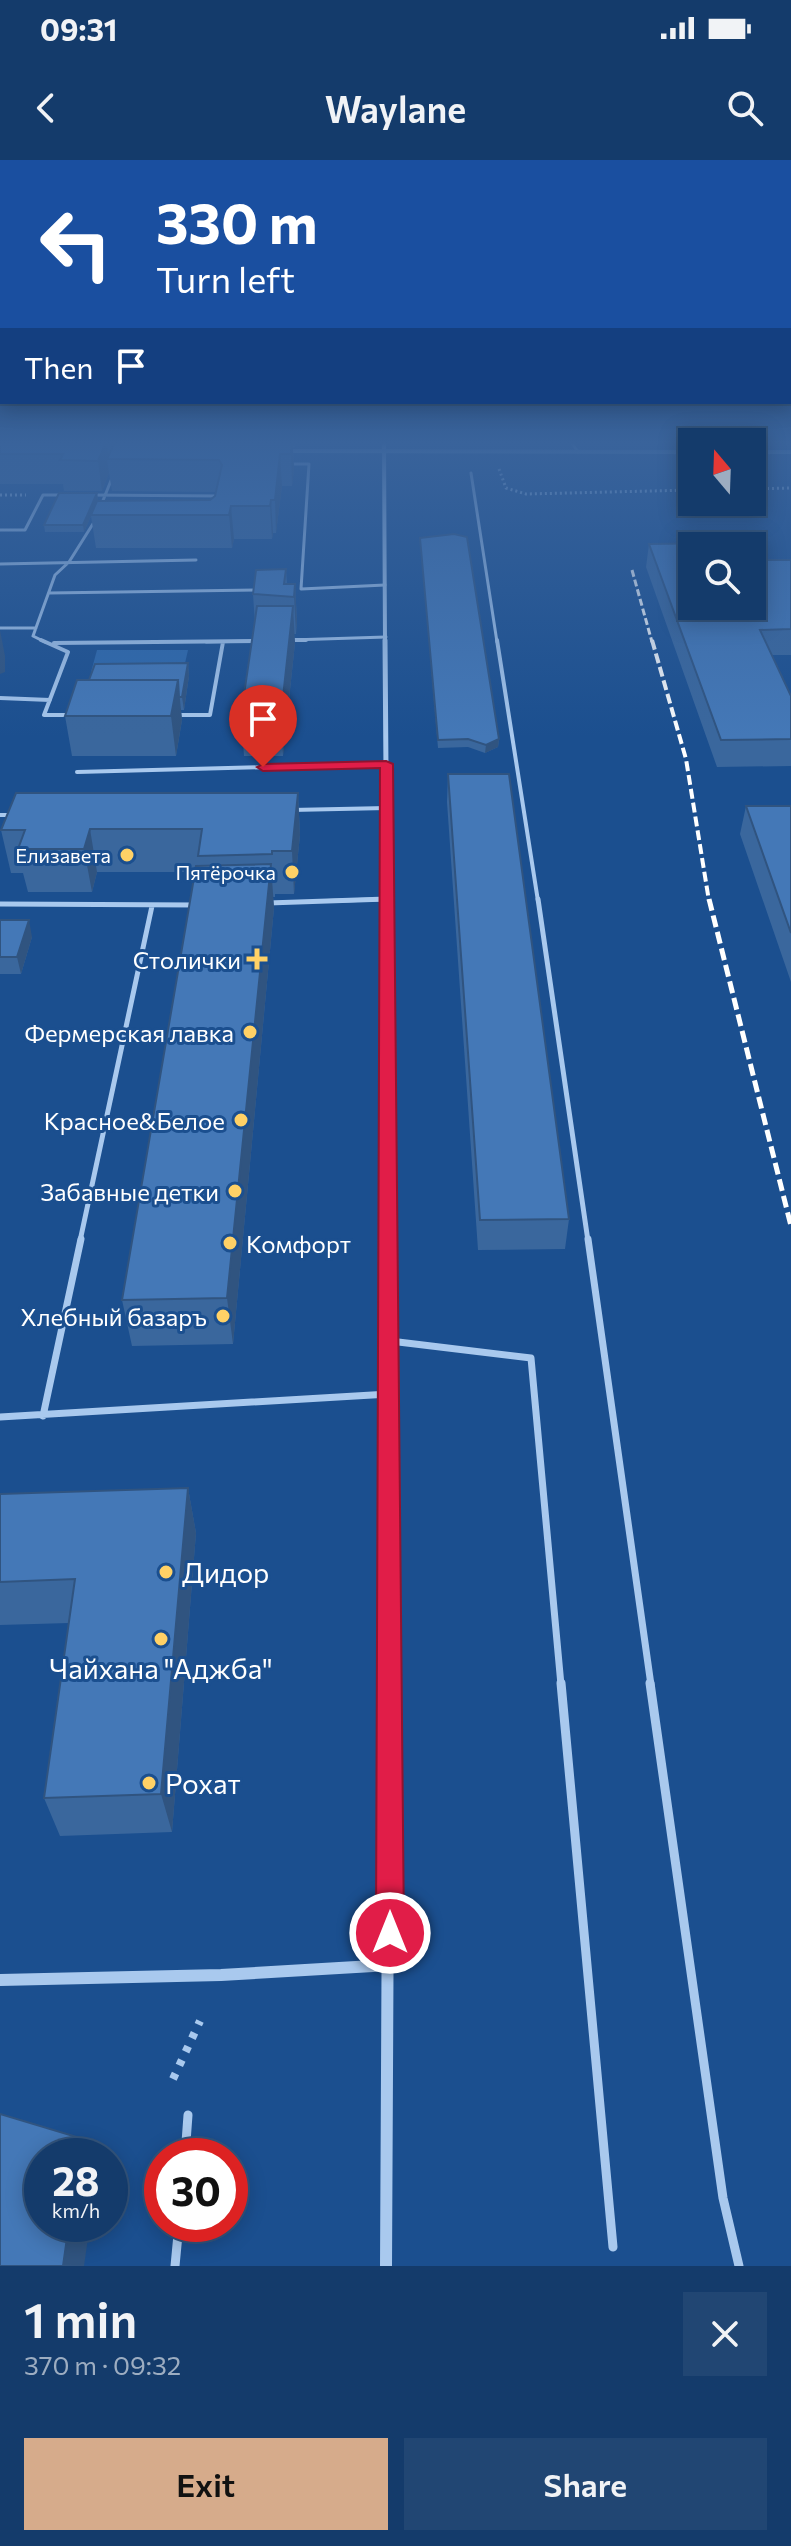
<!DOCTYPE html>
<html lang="en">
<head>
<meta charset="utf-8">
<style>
  body { margin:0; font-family:Commissioner,sans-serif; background:#214673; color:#f1f3f6; height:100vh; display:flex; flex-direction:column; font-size:30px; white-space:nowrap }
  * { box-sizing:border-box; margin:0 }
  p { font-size:26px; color:#9dadc1 }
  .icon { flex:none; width:44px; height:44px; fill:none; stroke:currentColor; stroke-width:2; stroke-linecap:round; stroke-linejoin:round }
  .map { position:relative; height:2106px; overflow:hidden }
  .panel { display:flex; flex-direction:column; background:#143b6b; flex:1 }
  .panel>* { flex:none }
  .guide { position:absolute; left:0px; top:0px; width:792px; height:244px; box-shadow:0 4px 20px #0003,0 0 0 2px #33557e; background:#1a4fa0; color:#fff; overflow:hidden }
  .needle { width:52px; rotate:341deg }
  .controls { position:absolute; left:678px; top:268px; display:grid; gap:16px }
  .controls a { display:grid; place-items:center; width:88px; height:88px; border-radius:0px; background:#143b6b; box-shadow:0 4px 20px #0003,0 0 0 2px #33557e; font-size:40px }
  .speed { position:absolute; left:24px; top:1978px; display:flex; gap:16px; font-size:40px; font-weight:700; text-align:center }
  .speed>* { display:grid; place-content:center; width:104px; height:104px; border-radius:50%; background:#143b6b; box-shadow:0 4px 20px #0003,0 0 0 2px #33557e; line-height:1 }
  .speed small { font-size:20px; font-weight:400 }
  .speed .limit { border:12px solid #d22; background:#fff; color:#111 }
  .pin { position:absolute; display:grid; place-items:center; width:68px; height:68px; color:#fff; margin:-82px -34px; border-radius:50% 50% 50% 0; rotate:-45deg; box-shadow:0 0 8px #0007 }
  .pin .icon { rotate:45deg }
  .me { position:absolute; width:88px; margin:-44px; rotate:0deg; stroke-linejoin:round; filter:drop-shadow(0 0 6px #0008) }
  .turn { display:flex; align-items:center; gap:28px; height:168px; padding:0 24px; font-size:36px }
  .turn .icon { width:104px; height:104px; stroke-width:2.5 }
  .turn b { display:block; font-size:56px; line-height:68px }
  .then { display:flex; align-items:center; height:76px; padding:0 24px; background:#0003; gap:16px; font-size:30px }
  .round { display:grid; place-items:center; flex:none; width:84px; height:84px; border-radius:0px; background:#214673 }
  .headline { display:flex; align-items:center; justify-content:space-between; height:136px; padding:0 24px }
  h1 { font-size:48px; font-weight:600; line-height:60px }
  .primary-button { display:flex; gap:16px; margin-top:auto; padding:16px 24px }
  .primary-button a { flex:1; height:92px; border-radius:0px; background:#d6ab8b; color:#111; font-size:32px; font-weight:600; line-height:92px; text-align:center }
  .primary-button a+a { background:#214673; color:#f1f3f6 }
  .status { display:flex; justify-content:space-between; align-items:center; height:56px; padding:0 40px; background:#143b6b; direction:ltr }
  .status svg { height:22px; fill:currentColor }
  header { display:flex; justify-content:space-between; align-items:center; height:104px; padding:0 24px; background:#143b6b; font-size:36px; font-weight:600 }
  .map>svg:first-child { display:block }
  .green { fill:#2e69ad }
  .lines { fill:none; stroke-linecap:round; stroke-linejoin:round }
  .path-far1 { stroke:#a9c9ee; stroke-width:3; stroke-dasharray:2 3; stroke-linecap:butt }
  .path { stroke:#a9c9ee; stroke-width:8; stroke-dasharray:6 9; stroke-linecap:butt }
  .service-far4 { stroke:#a9c9ee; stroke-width:3 }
  .service-far3 { stroke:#a9c9ee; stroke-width:4 }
  .service-far2 { stroke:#a9c9ee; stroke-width:5 }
  .service-far1 { stroke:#a9c9ee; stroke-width:7 }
  .service { stroke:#a9c9ee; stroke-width:9 }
  .minor-far4 { stroke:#a9c9ee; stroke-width:4 }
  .minor-far3 { stroke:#a9c9ee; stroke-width:5 }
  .minor-far2 { stroke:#a9c9ee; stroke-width:7 }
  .minor-far1 { stroke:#a9c9ee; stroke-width:9 }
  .minor { stroke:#a9c9ee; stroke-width:12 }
  .rail-far2 { stroke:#fff; stroke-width:3; stroke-dasharray:7 3; stroke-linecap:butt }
  .rail-far1 { stroke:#fff; stroke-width:4; stroke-dasharray:10 4; stroke-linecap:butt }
  .rail { stroke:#fff; stroke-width:5; stroke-dasharray:12 5; stroke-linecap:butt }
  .wall { fill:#3a679d }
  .shaded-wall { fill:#305480 }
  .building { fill:#4478b7; stroke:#305480; stroke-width:2 }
  .route { fill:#e11d48; stroke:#92132f; stroke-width:2 }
  .poi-dot { fill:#ffd166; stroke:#1b4f8f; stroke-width:3 }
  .labels { text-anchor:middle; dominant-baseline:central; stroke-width:6; stroke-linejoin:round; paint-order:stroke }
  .far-poi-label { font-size:20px; fill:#fff; stroke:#1b4f8f; text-anchor:end }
  .poi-label { font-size:24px; fill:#fff; stroke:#1b4f8f; text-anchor:end }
  .near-poi-label { font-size:28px; fill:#fff; stroke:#1b4f8f; text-anchor:start }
</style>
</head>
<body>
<div class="status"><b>09:31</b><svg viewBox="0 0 49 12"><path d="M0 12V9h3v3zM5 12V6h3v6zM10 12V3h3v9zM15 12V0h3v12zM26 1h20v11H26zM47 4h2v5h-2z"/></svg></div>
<header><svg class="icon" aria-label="back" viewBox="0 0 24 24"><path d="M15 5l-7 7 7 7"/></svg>Waylane<svg class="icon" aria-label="search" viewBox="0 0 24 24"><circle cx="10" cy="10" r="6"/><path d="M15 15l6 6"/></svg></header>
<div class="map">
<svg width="791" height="2106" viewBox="0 0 791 2106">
  <rect width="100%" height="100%" fill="#1b4f8f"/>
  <!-- green -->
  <path class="green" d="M 97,490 L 188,490 L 183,512 L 91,512 Z"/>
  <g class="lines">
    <!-- path-far1 -->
    <path class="path-far1" d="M 499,309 L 506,328 L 526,334 L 692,330
      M 752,329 L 791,328
      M 0,335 L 26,335"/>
    <!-- path -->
    <path class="path" d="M 173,1919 L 200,1861"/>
    <!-- service-far4 -->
    <path class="service-far4" d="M 571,282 L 578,292
      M 288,304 L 309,304 L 301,429 L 385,425
      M 471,313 L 497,482
      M 90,335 L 220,336 L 219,339
      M 100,348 L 112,318
      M 0,370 L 25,370 L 43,335 L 63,335
      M 0,404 L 196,400
      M 49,433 L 258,430
      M 0,468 L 36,468
      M 290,480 L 386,477
      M 45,482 L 33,476 L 55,415 L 69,402 L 96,359
      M 206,482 L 259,481"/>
    <!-- service-far3 -->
    <path class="service-far3" d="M 41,480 L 68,492 L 44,555 L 72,555
      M 290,480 L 306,480
      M 497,480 L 538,741
      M 54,483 L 259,481
      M 0,538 L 50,540
      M 175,555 L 210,555 L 223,482
      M 77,612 L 386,604
      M 291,650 L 387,648
      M 0,655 L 16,655
      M 327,741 L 388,739"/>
    <!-- service-far2 -->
    <path class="service-far2" d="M 538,739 L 588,1081
      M 268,743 L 387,739
      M 0,744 L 196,745
      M 80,1081 L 152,746"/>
    <!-- service-far1 -->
    <path class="service-far1" d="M 588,1079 L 651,1525
      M 390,1181 L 531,1198 L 561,1525
      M 43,1256 L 81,1079
      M 0,1257 L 389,1234"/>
    <!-- service -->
    <path class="service" d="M 561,1523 L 613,2087
      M 650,1523 L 723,2038 L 739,2106
      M 185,1996 L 188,1955
      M 175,2106 L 179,2064"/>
    <!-- minor-far4 -->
    <path class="minor-far4" d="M 384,282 L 385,482
      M 285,291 L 692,292
      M 752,292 L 791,292"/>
    <!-- minor-far3 -->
    <path class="minor-far3" d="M 385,480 L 387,741"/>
    <!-- minor-far2 -->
    <path class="minor-far2" d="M 387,739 L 389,1081"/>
    <!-- minor-far1 -->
    <path class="minor-far1" d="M 389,1079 L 389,1525"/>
    <!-- minor -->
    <path class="minor" d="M 0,1820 L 221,1815 L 390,1805
      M 386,2106 L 389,1523"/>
    <!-- rail-far2 -->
    <path class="rail-far2" d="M 632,410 L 652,482"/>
    <!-- rail-far1 -->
    <path class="rail-far1" d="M 652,480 L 686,599 L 709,741"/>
    <!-- rail -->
    <path class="rail" d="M 709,739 L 791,1066"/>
  </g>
  <!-- wall -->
  <path class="wall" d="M 0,282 L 296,282 L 296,287 L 293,287 L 294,309 L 292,326 L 282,326 L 276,373 L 273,373 L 272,379 L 234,379 L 232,388 L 96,388 L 91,356 L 84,372 L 45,372 L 44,365 L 97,333 L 98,341 L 210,340 L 215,336 L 216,332 L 112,331 L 109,313 L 102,331 L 64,331 L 63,324 L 0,324 Z
    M 420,378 L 499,579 L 498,587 L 485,593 L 468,587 L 438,588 Z
    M 649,384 L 692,446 L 791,400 L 791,495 L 772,495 L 791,535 L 791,606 L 717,607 L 646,407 Z
    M 286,409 L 287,424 L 295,424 L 297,461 L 296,474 L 294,474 L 295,483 L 283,596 L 244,596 L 241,555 L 255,464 L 253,434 Z
    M 188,503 L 189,516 L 184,550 L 181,550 L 182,560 L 176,596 L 72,596 L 65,556 L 89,520 Z
    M 448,614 L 569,1059 L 565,1089 L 478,1090 L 447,642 Z
    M 298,633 L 300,675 L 294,734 L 275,734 L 275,737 L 273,737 L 274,748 L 233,1184 L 132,1186 L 122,1140 L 195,712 L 97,712 L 92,732 L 28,732 L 23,713 L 11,713 L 1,670 Z
    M 746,646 L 791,646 L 791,822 L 740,674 Z
    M 0,760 L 32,777 L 21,814 L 0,814 Z
    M 188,1328 L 196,1373 L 172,1672 L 60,1676 L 44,1638 L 69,1463 L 0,1465 L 0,1334 Z"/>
  <!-- shaded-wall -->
  <path class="shaded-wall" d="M 106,282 L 107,282 L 109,299 L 107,299 L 109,313 L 102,331 L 98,301 Z
    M 292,282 L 294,309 L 292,326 L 291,294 Z
    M 280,294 L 282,326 L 276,373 L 275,340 Z
    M 97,333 L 98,340 L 84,372 L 83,365 Z
    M 271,340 L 273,373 L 272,379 L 270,346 Z
    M 231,346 L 234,379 L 232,388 L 229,355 Z
    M 295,424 L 297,461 L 296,474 L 294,437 Z
    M 293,446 L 295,483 L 283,596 L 281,555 Z
    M 0,470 L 5,496 L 5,512 L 0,514 Z
    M 188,503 L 189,516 L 184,550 L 182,537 Z
    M 178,520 L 182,560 L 176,596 L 171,556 Z
    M 499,579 L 498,587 L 485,593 L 486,585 Z
    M 298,633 L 300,675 L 294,734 L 292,691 Z
    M 90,669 L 97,712 L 92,732 L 84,689 Z
    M 271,704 L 274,748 L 233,1184 L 227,1138 Z
    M 29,760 L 32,777 L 21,814 L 17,797 Z
    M 188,1328 L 196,1373 L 172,1672 L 161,1634 Z
    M 80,1978 L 92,1996 L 78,1996 Z
    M 69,2064 L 90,2064 L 84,2106 L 63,2106 Z"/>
  <!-- building -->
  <path class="building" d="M 0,282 L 106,282 L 98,301 L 60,300 L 63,294 L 0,294 Z
    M 115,282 L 292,282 L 291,294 L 280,294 L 275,340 L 271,340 L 270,346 L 231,346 L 229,355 L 91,355 L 97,341 L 210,340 L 215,336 L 222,305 L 219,300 L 107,299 Z
    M 59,333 L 97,333 L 83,365 L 44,365 Z
    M 454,374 L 467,377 L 499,579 L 486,585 L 468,579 L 438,580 L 420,378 Z
    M 720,383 L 721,386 L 692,386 L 692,446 L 752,446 L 752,400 L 791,400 L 791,469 L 760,470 L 791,536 L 791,579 L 721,580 L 649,384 Z
    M 286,409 L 284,424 L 295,424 L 294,437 L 253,434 L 256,410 Z
    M 257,446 L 293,446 L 281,555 L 241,555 Z
    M 188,503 L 182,537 L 179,537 L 178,520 L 89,520 L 95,504 Z
    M 77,520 L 178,520 L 171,556 L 65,556 Z
    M 448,614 L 509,614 L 569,1059 L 480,1060 Z
    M 16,633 L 298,633 L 292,691 L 272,691 L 272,694 L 198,696 L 202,669 L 90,669 L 84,689 L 18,689 L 25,670 L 1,670 Z
    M 746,646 L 791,646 L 791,773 Z
    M 271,704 L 227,1138 L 122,1140 L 196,706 Z
    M 0,760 L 29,760 L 17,797 L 0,797 Z
    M 188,1328 L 161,1634 L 44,1638 L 75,1419 L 0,1422 L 0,1334 Z
    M 0,1954 L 80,1978 L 78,1996 L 42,1996 L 42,2064 L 69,2064 L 63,2106 L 0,2106 Z"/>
  <!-- sky -->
  <linearGradient id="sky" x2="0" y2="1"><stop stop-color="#0f2b4f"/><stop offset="0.49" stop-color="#39639b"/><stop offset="1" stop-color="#39639b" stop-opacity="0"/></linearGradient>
  <rect width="791" height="577" fill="url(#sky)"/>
  <!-- route -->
  <path class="route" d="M 386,601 L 393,604 L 404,1773 L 400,1783 L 390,1787 L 380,1783 L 376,1773 L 380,608 L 263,611 L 257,607 L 263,604 Z"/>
  <!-- markers -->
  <g class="poi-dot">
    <circle cx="127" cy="695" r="8"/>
    <circle cx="292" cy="712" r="8"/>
    <path d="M253 787h8v8h8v8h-8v8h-8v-8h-8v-8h8z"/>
    <circle cx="250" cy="872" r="8"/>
    <circle cx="241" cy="960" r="8"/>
    <circle cx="235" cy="1031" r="8"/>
    <circle cx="230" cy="1083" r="8"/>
    <circle cx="223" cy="1156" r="8"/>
    <circle cx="166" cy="1412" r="8"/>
    <circle cx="161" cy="1479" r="8"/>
    <circle cx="149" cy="1623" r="8"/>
  </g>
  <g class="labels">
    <!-- far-poi labels -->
    <g class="far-poi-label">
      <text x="111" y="695">Елизавета</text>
      <text x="276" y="712">Пятёрочка</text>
    </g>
    <!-- poi labels -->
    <g class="poi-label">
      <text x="241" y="799">Столички</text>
      <text x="234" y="872">Фермерская лавка</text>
      <text x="225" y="960">Красное&amp;Белое</text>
      <text x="219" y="1031">Забавные детки</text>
      <text x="246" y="1083" text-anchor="start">Комфорт</text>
      <text x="207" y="1156">Хлебный базаръ</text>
    </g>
    <!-- near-poi labels -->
    <g class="near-poi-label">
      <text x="182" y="1412">Дидор</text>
      <text x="161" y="1508" text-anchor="middle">Чайхана "Аджба"</text>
      <text x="165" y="1623">Рохат</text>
    </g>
  </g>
</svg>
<div class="controls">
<a><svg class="needle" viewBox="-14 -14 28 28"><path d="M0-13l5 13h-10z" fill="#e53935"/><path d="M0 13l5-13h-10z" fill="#9dadc1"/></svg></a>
<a><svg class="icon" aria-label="search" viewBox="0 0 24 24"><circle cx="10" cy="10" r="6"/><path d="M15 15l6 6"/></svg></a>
</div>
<div class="speed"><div>28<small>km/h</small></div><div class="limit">30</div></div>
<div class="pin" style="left:263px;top:607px;background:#d93025"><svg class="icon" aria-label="arrive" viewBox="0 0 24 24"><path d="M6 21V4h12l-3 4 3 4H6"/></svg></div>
<svg class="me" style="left:390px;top:1773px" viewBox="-20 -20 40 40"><circle r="17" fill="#e11d48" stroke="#fff" stroke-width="3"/><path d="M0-11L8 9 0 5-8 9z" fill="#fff"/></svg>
<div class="guide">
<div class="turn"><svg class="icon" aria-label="left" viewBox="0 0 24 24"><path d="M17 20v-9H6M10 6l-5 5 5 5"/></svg><div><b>330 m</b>Turn left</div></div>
<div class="then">Then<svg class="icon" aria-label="arrive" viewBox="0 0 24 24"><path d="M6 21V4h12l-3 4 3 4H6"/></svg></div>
</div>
</div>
<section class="panel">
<div class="headline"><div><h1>1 min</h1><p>370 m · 09:32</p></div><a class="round"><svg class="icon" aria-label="close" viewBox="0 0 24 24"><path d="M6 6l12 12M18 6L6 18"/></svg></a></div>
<div class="primary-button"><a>Exit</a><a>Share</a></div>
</section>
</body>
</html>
